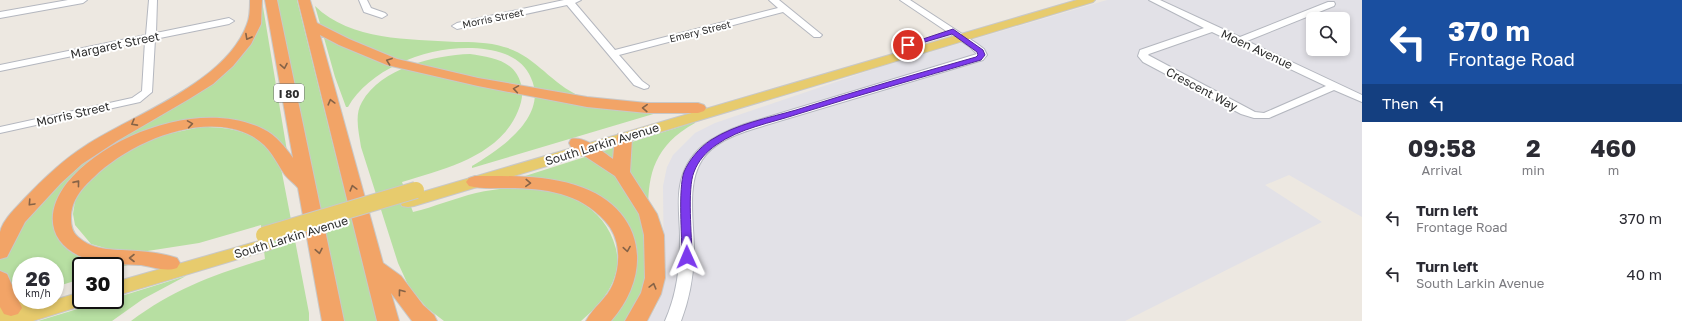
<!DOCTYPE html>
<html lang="en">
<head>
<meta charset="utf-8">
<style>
  body { margin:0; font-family:"Golos Text",sans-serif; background:#f2f2f3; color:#2b2b33; height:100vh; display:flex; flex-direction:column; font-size:15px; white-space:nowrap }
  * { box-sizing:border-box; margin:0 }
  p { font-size:13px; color:#7c7c81 }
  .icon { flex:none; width:22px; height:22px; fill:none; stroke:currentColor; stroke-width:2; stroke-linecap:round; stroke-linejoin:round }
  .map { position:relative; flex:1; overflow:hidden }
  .sheet { display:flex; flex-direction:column; background:#fff; width:320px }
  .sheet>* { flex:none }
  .top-card { background:#1a4fa0; color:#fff; overflow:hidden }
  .tools { position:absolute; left:1306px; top:12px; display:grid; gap:8px }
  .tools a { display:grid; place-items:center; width:44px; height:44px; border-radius:6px; background:#fff; box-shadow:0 2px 6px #0003; font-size:20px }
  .speed { position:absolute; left:12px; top:257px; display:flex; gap:8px; font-size:20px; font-weight:700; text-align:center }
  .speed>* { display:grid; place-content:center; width:52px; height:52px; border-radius:50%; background:#fff; box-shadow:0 2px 6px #0003; line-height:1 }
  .speed small { font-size:10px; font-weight:400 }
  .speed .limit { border:2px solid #111; border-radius:6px; background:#fff; color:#111 }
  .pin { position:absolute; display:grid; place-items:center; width:34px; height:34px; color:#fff; margin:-17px; border:2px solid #fff; border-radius:50%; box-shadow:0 1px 4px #0007 }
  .me { position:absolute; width:44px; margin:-22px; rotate:359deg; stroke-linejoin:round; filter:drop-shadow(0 0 3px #0008) }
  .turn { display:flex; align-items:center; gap:14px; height:84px; padding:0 20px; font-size:18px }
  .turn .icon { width:52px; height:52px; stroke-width:2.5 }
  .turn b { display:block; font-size:28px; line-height:34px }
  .then { display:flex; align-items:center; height:38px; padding:0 20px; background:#0003; gap:8px; font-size:15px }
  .eta { display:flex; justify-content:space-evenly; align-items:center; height:68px; text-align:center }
  .eta b { font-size:24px; font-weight:700; line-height:28px }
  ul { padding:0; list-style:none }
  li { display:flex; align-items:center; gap:12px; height:56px; padding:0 20px }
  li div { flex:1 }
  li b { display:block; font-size:15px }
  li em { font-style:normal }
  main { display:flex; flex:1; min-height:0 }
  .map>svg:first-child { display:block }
  .industrial { fill:#e2e1e7; fill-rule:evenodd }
  .green { fill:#b7dfa2 }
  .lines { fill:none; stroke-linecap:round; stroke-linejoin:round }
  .minor-casing { stroke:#b4b7bf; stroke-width:2 }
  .major-casing { stroke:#c8c8c8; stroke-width:2 }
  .highway-casing { stroke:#c8c8c8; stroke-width:2 }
  .minor { fill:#fff; fill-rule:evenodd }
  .major { fill:#e7cb6d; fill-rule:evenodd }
  .highway { fill:#f2a467; fill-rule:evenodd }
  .major-bridge-casing { stroke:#c8c8c8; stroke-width:18; stroke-linecap:butt }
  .major-bridge { stroke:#e7cb6d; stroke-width:16 }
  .oneway { stroke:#866347 }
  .route { fill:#7c3aed; stroke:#51269a }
  .labels { text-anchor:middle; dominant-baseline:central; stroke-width:4; stroke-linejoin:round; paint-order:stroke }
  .far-street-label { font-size:10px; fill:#2d2d2d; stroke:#fff }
  .shield { fill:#fff; stroke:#6c6c6c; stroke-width:1 }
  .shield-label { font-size:11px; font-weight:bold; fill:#2d2d2d }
  .street-label { font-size:12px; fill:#2d2d2d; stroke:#fff }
</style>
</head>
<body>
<main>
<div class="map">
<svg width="1362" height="321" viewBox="0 0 1362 321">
  <rect width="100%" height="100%" fill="#ede8e1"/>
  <!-- industrial -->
  <path class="industrial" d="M 1107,0 L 1362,0 L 1362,217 L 1289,175 L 1265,185 L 1322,222 L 1125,321 L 648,321 L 658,304 L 664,281 L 663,186 L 667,167 L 673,155 L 695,133 L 715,123 L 877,68 ZM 1313,19 L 1343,19 L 1343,49 L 1313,49 Z"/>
  <!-- green -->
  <path class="green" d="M 277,0 L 297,0 L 377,321 L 342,321 Z
    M 260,1 L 262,1 L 287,151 L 279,141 L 209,120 L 106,153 L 55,229 L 60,241 L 70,249 L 127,263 L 128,265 L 115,269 L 115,266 L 81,266 L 81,279 L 55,287 L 55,266 L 21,266 L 21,298 L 0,304 L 0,241 L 72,168 L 230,66 Z
    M 315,6 C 351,41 409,39 456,42 C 472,42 488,42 504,47 C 535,55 551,84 580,96 C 587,99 596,100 603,101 C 622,105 641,108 660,112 L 472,168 L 472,166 C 499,150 549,117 531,78 C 526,66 517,59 505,54 C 455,36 375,60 348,107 L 346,107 L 335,77 Z
    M 470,54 C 490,57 513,60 520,81 C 524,92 522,101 518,111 C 499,157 443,169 402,182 L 413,212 C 434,207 455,198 476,193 C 528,181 601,188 616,249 C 623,279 602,303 581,321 L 444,321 L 427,308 L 409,287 L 398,263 L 361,147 C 359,133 354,115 362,102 C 381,68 434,55 470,54 Z
    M 695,122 L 695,123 C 628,160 655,215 648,276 C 647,287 634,310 629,321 L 606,321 L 621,304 L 620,218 L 522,177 Z
    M 201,127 C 228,127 259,131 275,156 C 278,161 280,167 282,173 L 309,313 L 309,321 L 131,321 C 174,289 215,274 265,259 L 261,225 L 199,243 L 141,252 L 112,250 L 91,244 L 75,225 L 73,214 L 75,201 L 80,190 L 110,160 L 158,136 Z
    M 186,276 L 143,299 L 112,321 L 38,321 L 107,300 L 115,300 L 115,298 Z"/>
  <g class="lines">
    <defs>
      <path id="minor" d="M 68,0 L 87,0 L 83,3 L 0,18 L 0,12 Z
        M 149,0 L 157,0 L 156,33 L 229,18 L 234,21 L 229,24 L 155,39 L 152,92 L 140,102 L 0,133 L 0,127 L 132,98 L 142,91 L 145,41 L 0,71 L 0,65 L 146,35 Z
        M 359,0 L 367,0 L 371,8 L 385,13 L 387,15 L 382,18 L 364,12 Z
        M 564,0 L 581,0 L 575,3 L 615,50 L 778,8 L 769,0 L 779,0 L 822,35 L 820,37 L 814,37 L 783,12 L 619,55 L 642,81 L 649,86 L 648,88 L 644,89 L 634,85 L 567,5 L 457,29 L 452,26 L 457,23 Z
        M 900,0 L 910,0 L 976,43 L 984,49 L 987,55 L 983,60 L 753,129 C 734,135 713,143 702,160 C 685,186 695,227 694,256 C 693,279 689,300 681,321 L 665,321 C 677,294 680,267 680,237 C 680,221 677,202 680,186 C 686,150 714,135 745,124 L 977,54 L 970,47 Z
        M 1149,0 L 1160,0 L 1240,37 L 1328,2 L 1334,2 L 1335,4 L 1334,6 L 1247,41 L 1362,95 L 1362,102 L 1334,90 L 1269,118 L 1254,118 L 1241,114 L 1143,62 L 1138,56 L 1140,50 L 1204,28 ZM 1212,32 L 1326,86 L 1264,113 L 1255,112 L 1148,55 L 1149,54 Z"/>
      <path id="major" d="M 1077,0 L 1095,0 L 1093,2 L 414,206 L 408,207 L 402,206 L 400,202 L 402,198 Z
        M 266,239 L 272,241 L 275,245 L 272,249 L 115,296 L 115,282 Z
        M 81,292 L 81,300 L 90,300 L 87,304 L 33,321 L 0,321 L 0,305 L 21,299 L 21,300 L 51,301 Z"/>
      <path id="highway" d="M 250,0 L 262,0 L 261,24 L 251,44 L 233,66 L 213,84 L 189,99 L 117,141 L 82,164 L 61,183 L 25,222 L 7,257 L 0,259 C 0,251 0,240 0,232 C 3,219 17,207 25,198 C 43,179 63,160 85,146 C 134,114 226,83 247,24 C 250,17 250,8 250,0 Z
        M 265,0 L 277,0 L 344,321 L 322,321 L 298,188 C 294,183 289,180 285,175 C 275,160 270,146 252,136 C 204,110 130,142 94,177 C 82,188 71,200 71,218 C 71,225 72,232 78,237 C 94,252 117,249 138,251 C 151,252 165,254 177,258 L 180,263 L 177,268 C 165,272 153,267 141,265 C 124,264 107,265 90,260 C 50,248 42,215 67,183 C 108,133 203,99 263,129 C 276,135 285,147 293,158 Z
        M 298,0 L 310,0 L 317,23 L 349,39 L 397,59 L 478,78 L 587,97 L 647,103 L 698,103 L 704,105 L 706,108 L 704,111 L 698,113 L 647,113 L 587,107 L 478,86 L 387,65 L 339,45 L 320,35 L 383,263 L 401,276 L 423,305 L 434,315 L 437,321 L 412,321 L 391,293 L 399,321 L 377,321 Z
        M 624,133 L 630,134 L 632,138 L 630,172 L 657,214 L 664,235 L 665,278 L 661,294 L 647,321 L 625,321 L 641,293 L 645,278 L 644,235 L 639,214 L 615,176 L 571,147 L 569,143 L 571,139 C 586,136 601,151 613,159 L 614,148 L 618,134 Z
        M 475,176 C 508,176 542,175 575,185 C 642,205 656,270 611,321 L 586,321 C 593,307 607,299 613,284 C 621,264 621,238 605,221 C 579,192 543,188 505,188 C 493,188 480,189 469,186 L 466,182 L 469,178 Z
        M 0,271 L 7,274 L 22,308 L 18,314 L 11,316 L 4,314 L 0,307 Z"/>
    </defs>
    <!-- minor casing -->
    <use href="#minor" class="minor-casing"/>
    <!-- major casing -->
    <use href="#major" class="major-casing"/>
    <!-- highway casing -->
    <use href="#highway" class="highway-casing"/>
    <!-- minor -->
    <use href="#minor" class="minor"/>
    <!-- major -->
    <use href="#major" class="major"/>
    <!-- highway -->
    <use href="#highway" class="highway"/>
    <defs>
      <path id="major-bridge" d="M 264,235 L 416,190"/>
    </defs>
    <!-- major-bridge casing -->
    <use href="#major-bridge" class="major-bridge-casing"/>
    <!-- major-bridge -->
    <use href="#major-bridge" class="major-bridge"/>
  </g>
  <!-- one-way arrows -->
  <defs><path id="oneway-chevron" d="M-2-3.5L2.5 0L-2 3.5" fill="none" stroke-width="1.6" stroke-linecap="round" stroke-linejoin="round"/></defs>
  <g class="oneway">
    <use href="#oneway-chevron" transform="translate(248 37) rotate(119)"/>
    <use href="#oneway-chevron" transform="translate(389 61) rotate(-160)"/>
    <use href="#oneway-chevron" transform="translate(284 66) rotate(79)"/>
    <use href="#oneway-chevron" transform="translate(516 89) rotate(-171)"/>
    <use href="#oneway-chevron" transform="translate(331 102) rotate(-105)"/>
    <use href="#oneway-chevron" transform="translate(645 108) rotate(-178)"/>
    <use href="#oneway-chevron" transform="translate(134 123) rotate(151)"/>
    <use href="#oneway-chevron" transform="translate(190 124) rotate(-9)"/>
    <use href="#oneway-chevron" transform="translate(77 183) rotate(-51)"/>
    <use href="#oneway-chevron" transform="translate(528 183) rotate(3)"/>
    <use href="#oneway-chevron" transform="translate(353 188) rotate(-105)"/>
    <use href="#oneway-chevron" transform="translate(31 203) rotate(133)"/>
    <use href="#oneway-chevron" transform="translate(627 249) rotate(81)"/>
    <use href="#oneway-chevron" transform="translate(319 251) rotate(79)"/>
    <use href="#oneway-chevron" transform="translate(132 258) rotate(180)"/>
    <use href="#oneway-chevron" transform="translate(653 286) rotate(-75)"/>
    <use href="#oneway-chevron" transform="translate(401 292) rotate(-127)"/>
  </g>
  <!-- route -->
  <path class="route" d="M 953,29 L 983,50 L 985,55 L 981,60 C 920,78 859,95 798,114 C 771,123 740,128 716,145 C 706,152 698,161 694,172 C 687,189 692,237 692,257 L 691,260 L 683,260 L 682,257 C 682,237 678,189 684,172 C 689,160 699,148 711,140 C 736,124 768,118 796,110 C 856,91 916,74 976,57 L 978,55 L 977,52 L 952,34 L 908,47 L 905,45 Z"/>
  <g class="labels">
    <!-- far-street labels -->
    <g class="far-street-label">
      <text transform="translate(493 18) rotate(-12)">Morris Street</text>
      <text transform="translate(700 31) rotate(-14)">Emery Street</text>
    </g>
    <!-- shield labels -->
    <rect class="shield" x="274" y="84" width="30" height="18" rx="3"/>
    <g class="shield-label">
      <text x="289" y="93">I 80</text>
    </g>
    <!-- street labels -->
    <g class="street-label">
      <text transform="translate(115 45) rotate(-12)">Margaret Street</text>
      <text transform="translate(1257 49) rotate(25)">Moen Avenue</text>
      <text transform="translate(1202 89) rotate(28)">Crescent Way</text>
      <text transform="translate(73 114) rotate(-13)">Morris Street</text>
      <text transform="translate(602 144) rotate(-17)">South Larkin Avenue</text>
      <text transform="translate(291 237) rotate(-17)">South Larkin Avenue</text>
    </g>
  </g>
</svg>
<div class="tools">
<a><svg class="icon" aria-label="search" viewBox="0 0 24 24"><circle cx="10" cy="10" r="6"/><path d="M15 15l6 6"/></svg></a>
</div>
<div class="speed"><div>26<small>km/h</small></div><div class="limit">30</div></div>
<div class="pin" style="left:908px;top:45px;background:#d93025"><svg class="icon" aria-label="arrive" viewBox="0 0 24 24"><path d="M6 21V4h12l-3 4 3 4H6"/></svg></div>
<svg class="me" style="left:687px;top:257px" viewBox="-20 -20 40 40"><path d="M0-17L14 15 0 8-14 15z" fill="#7c3aed" stroke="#fff" stroke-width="4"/></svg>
</div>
<section class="sheet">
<div class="top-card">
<div class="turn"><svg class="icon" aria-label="left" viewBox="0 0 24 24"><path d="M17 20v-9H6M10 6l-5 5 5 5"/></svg><div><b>370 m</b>Frontage Road</div></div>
<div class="then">Then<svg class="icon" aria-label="left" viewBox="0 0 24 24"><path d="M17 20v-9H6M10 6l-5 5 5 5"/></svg></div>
</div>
<div class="eta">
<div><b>09:58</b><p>Arrival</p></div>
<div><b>2</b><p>min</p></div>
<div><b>460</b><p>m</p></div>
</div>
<ul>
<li><svg class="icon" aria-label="left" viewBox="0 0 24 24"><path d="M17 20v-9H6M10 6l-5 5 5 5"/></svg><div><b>Turn left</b><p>Frontage Road</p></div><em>370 m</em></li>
<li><svg class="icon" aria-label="left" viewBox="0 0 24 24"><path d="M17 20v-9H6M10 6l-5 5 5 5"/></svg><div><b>Turn left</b><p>South Larkin Avenue</p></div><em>40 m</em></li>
</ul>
</section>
</main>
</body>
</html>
